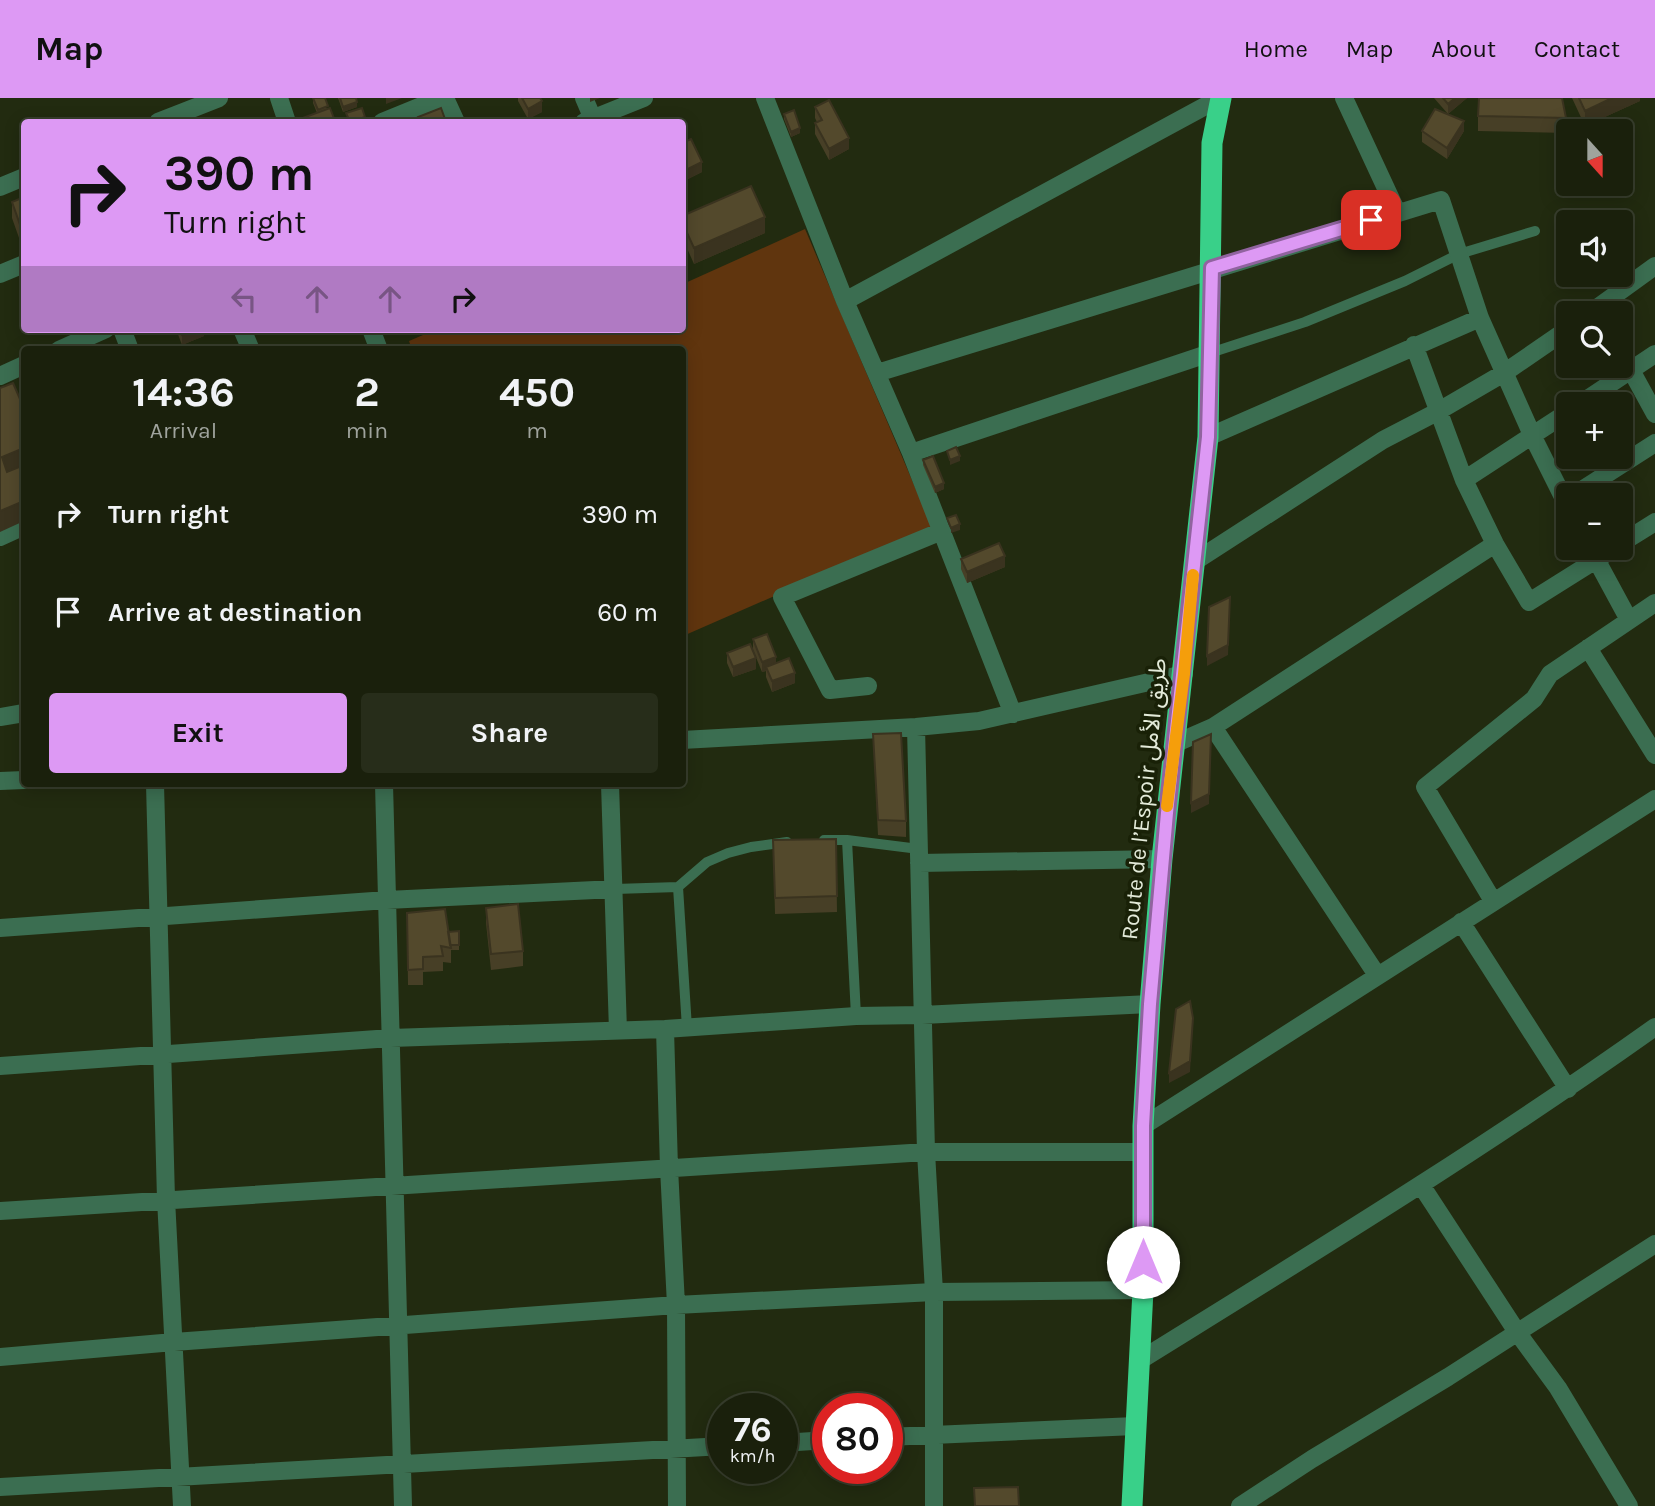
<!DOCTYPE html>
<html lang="en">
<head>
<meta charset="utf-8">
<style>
  body { margin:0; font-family:Karla,"Noto Sans Arabic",sans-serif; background:#272d1a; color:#f1f3f6; height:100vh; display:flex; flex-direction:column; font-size:26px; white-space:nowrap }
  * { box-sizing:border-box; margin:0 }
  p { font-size:23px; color:#9fa39d }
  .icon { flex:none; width:38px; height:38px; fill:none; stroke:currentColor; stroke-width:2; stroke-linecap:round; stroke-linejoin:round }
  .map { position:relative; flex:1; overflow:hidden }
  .details { position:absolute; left:21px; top:248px; width:665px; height:441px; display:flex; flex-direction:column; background:#1a200c; border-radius:7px; box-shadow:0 4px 18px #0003,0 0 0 2px #383e2d }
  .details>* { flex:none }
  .hud { position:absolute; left:21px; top:21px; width:665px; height:214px; border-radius:7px; box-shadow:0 4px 18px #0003,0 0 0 2px #383e2d; background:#dd99f4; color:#111; overflow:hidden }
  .needle { width:46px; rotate:159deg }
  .buttons { position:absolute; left:1556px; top:21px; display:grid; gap:14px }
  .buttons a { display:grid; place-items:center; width:77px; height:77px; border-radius:7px; background:#1a200c; box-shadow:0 4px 18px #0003,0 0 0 2px #383e2d; font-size:35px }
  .speed { position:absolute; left:707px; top:1295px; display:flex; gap:14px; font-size:35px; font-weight:700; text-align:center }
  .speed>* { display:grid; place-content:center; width:91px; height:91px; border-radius:50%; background:#1a200c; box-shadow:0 4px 18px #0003,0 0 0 2px #383e2d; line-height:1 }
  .speed small { font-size:18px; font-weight:400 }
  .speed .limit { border:10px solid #d22; background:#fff; color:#111 }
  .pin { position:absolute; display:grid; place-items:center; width:60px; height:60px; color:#fff; margin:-30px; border-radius:14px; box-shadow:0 4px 10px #0006 }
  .me { position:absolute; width:77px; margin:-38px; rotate:0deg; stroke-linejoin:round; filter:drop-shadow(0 0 5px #0008) }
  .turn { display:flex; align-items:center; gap:24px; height:147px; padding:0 28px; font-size:32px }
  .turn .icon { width:91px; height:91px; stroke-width:2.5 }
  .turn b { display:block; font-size:49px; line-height:60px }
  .lanes { display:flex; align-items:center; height:66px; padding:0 28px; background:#0003; justify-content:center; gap:35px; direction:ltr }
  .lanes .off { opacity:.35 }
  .eta { display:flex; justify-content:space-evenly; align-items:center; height:119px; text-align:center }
  .eta b { font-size:42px; font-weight:700; line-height:49px }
  .primary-button { display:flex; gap:14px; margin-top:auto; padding:14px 28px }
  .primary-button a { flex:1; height:80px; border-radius:7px; background:#dd99f4; color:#111; font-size:28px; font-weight:700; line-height:80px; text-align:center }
  .primary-button a+a { background:#272d1a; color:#f1f3f6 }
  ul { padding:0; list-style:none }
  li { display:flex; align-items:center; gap:21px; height:98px; padding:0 28px }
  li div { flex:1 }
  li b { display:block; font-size:26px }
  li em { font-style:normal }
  header { display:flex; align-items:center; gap:42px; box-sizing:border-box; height:98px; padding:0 35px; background:#dd99f4; color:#111 }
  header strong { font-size:33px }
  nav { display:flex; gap:38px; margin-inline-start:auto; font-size:24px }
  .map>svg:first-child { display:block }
  .green { fill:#60350e }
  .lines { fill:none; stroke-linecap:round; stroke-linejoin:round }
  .lane { stroke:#3b6e51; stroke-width:10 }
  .street { stroke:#3b6e51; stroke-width:18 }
  .highway { stroke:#39d089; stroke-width:21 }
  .wall { fill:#473f26 }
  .shaded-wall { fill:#3a331f }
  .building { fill:#53492c; stroke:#3a331f; stroke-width:2 }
  .route-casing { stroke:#90639f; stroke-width:18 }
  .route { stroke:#dd99f4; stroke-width:12 }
  .slow { stroke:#f59e0b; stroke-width:12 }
  .labels { text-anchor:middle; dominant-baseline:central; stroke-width:7; stroke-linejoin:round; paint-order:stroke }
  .street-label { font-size:23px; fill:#e3ead9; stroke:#192107 }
</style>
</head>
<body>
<header>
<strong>Map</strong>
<nav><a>Home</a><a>Map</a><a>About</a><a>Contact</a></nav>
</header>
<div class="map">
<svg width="1655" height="1408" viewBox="0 0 1655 1408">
  <rect width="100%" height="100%" fill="#222b10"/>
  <!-- green -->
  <path class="green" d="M 805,131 L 932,429 L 683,538 L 682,252 L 412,252 L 409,243 L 437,231 L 682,231 L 683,186 Z"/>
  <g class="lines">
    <!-- lane -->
    <path class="lane" d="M 1210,255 L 1305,224 L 1405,183 L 1459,156 L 1535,133
      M 824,742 L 847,742 L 919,751
      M 847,742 L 856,918
      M 678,789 L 687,930
      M 615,791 L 678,789 L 707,764 L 728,755 L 751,749 L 787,744"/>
    <!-- street -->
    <path class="street" d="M 279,0 L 287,24
      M 445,0 L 456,24
      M 584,0 L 593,21
      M 765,0 L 845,203 L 911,355 L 1013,616
      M 1344,0 L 1397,114
      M 158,24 L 219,0
      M 382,24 L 441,0
      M 584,24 L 644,0
      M 0,89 L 24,79
      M 0,176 L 24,166
      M 845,203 L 1220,0
      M 1590,215 L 1655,168
      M 122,231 L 130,252
      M 242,231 L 251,252
      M 371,231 L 379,252
      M 1414,247 L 1464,382 L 1495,446 L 1529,504 L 1615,450
      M 59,252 L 106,231
      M 1620,252 L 1655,316
      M 877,275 L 1441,102 L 1480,220 L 1533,339 L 1568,409
      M 0,278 L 24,267
      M 1580,306 L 1655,256
      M 1208,339 L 1480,220
      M 911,355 L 1210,255
      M 1464,382 L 1568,314
      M 1574,397 L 1655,345
      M 0,439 L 24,428
      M 1620,446 L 1655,424
      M 1590,450 L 1629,522
      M 1194,464 L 1383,342 L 1437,314 L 1504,275 L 1568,231
      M 1588,550 L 1655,657
      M 868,588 L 830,592 L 782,499 L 942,433
      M 0,619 L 24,615
      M 916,629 L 926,1054 L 934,1194 L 934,1408
      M 1213,629 L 1377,877
      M 682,642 L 916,629 L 979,623 L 1184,576
      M 1174,646 L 1213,629 L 1495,446
      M 0,683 L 24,682
      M 155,686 L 166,1101 L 182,1408
      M 384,686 L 403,1408
      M 610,686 L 618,933
      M 919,765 L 1162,761
      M 1493,803 L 1425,689 L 1534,601 L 1550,576 L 1655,505
      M 1461,824 L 1568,991
      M 0,830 L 387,802 L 615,791
      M 665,931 L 669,1070 L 676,1207 L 677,1408
      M 0,968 L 391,940 L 665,931 L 856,918 L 922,917 L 1150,906
      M 1143,1028 L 1655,701
      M 1421,1087 L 1517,1234 L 1558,1290 L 1629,1408
      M 0,1113 L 926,1054 L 1143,1054
      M 0,1259 L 174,1244 L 676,1207 L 934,1194 L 1143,1192
      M 1139,1263 C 1313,1155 1488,1048 1655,929
      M 887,1339 L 1135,1328
      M 782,1345 L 828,1342
      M 0,1389 L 723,1348
      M 1240,1408 L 1312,1361 L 1448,1279 L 1655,1146"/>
    <!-- highway -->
    <path class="highway" d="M 1132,1408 L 1143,1192 L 1143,1028 L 1150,906 L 1162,761 L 1208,339 L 1212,45 L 1221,0"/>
  </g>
  <!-- wall -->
  <path class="wall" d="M 313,0 L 328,11 L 335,24 L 297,24 L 297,22 L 317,15 L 313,5 Z
    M 338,0 L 356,0 L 357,9 L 343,14 Z
    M 518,0 L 540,0 L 542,14 L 528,21 L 518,3 Z
    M 1434,0 L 1467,0 L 1448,16 L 1464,33 L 1447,61 L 1422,44 L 1422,33 L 1448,16 Z
    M 1572,0 L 1640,0 L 1640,3 L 1585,28 Z
    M 815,9 L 849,51 L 829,62 L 815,36 L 815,25 L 817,24 L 815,20 Z
    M 784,16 L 800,35 L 791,39 L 784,21 Z
    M 1478,18 L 1566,20 L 1566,35 L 1478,33 Z
    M 682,45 L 702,74 L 686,82 L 682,75 Z
    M 24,99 L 24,154 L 12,120 L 12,104 Z
    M 682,118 L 765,135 L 694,166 L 682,139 Z
    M 176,231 L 204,231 L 204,238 L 182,247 Z
    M 923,362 L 944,391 L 935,395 L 923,367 Z
    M 961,461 L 1005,469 L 967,485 L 961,471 Z
    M 753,541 L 776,565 L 795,585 L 772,594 L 766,579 L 766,573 L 762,574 L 753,552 Z
    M 727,555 L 756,571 L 733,579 L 727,565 Z
    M 873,636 L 906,723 L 906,739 L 878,737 Z
    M 836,741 L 837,814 L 775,816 L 773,742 Z
    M 486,810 L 523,853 L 523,868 L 491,872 L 486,825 Z
    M 407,815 L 448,834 L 459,833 L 459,852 L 451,852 L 451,865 L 443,864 L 443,873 L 423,874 L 423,887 L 408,887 Z"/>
  <!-- shaded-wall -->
  <path class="shaded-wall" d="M 386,0 L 402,0 L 386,6 Z
    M 590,0 L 600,0 L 590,4 Z
    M 1455,0 L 1467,0 L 1448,16 L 1448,6 Z
    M 1612,0 L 1640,0 L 1640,3 L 1585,28 L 1585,13 Z
    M 542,3 L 542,14 L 528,21 L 528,11 Z
    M 357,4 L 357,9 L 343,14 L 343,9 Z
    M 365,19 L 365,24 L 350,24 Z
    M 1464,23 L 1464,33 L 1447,61 L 1447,50 Z
    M 800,30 L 800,35 L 791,39 L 791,34 Z
    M 849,40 L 849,51 L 829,62 L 829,51 Z
    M 702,64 L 702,74 L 686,82 L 686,72 Z
    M 765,119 L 765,135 L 694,166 L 694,150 Z
    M 195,231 L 204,231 L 204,238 L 182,247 L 182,237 Z
    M 24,350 L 24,371 L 2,379 L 2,359 Z
    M 960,358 L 960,363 L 950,367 L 950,362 Z
    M 944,385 L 944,391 L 935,395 L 935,389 Z
    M 24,403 L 24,423 L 0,434 L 0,413 Z
    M 960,426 L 960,432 L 951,435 L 951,430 Z
    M 1005,458 L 1005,469 L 967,485 L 967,474 Z
    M 1230,509 L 1228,557 L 1207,568 L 1207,558 Z
    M 776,559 L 776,569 L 766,569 L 766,573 L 762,574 L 762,564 Z
    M 756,560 L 756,571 L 733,579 L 733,569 Z
    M 795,575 L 795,585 L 772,594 L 772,583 Z
    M 1211,636 L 1209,706 L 1191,715 L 1191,705 Z
    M 1193,920 L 1190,974 L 1169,985 L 1169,975 Z"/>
  <!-- building -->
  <path class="building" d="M 313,0 L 325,0 L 328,8 L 318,12 Z
    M 340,0 L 356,0 L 357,4 L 343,9 Z
    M 522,0 L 540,0 L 542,3 L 528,11 Z
    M 1443,0 L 1455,0 L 1448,6 Z
    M 1479,0 L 1562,0 L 1566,20 L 1478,18 Z
    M 1579,0 L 1612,0 L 1585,13 Z
    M 829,2 L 849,40 L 829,51 L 815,25 L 822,22 L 815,9 Z
    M 330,10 L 335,23 L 331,24 L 298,24 L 297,22 Z
    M 362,10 L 365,19 L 350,24 L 346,15 Z
    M 441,10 L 445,21 L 434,24 L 420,24 L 418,19 Z
    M 1435,11 L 1464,23 L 1447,50 L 1422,33 Z
    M 794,12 L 800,30 L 791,34 L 784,16 Z
    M 691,41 L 702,64 L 686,72 L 682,65 L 682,45 Z
    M 751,88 L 765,119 L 694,150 L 682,124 L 682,118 Z
    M 24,99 L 24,138 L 12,104 Z
    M 179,231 L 195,231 L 182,237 Z
    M 13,285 L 24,310 L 24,350 L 2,359 L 7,374 L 24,367 L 24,403 L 0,413 L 0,290 Z
    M 956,349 L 960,358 L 950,362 L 947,353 Z
    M 933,358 L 944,385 L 935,389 L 923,362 Z
    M 956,417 L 960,426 L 951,430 L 947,420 Z
    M 999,445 L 1005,458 L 967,474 L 961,461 Z
    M 1230,499 L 1228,547 L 1207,558 L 1209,509 Z
    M 767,536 L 776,559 L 762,564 L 753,541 Z
    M 750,546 L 756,560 L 733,569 L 727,555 Z
    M 789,560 L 795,575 L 772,583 L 766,569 Z
    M 901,635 L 906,723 L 878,722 L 873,636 Z
    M 1211,636 L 1209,696 L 1191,705 L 1193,644 Z
    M 836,741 L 837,798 L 775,800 L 773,742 Z
    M 518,806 L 523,853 L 491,856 L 486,810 Z
    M 445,811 L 451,850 L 441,848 L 443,858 L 423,859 L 423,871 L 408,872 L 407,815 Z
    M 459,833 L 459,847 L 450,847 L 448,834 Z
    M 1190,903 L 1193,920 L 1190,963 L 1169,975 L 1176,911 Z
    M 1018,1389 L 1019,1408 L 975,1408 L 974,1390 Z"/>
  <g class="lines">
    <defs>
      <path id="route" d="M 1143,1164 L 1143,1028 L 1150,906 L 1167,715 L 1208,339 L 1212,170 L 1371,122"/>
    </defs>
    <!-- route casing -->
    <use href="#route" class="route-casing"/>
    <!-- route -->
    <use href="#route" class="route"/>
    <!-- slow -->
    <path class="slow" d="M 1167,708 L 1184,576 L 1193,477"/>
  </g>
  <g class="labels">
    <!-- street labels -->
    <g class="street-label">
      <text transform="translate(1144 701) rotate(-84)">Route de l’Espoir طريق الأمل</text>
    </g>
  </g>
</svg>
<div class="buttons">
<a><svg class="needle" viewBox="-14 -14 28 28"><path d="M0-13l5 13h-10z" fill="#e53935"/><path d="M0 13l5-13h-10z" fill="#9fa39d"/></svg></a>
<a><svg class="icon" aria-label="sound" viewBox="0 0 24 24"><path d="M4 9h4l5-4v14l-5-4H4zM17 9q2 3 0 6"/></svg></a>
<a><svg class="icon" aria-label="search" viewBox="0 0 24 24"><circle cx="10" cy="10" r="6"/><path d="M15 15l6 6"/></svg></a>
<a>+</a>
<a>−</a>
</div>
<div class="speed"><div>76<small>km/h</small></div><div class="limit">80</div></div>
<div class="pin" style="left:1371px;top:122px;background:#d93025"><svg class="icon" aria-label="arrive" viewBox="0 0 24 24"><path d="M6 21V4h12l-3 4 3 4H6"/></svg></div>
<svg class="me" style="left:1143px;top:1164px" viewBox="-20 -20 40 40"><circle r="19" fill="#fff"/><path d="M0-13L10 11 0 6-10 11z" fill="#dd99f4"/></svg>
<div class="hud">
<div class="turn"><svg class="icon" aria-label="right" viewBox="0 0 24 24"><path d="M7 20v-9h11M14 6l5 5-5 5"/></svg><div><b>390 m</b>Turn right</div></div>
<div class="lanes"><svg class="icon off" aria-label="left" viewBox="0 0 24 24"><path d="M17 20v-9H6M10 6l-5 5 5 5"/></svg><svg class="icon off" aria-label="ahead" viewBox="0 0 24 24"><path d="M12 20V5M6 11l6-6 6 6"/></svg><svg class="icon off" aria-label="ahead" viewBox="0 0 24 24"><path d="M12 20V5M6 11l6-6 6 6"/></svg><svg class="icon" aria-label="right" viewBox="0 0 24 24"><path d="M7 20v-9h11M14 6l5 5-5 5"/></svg></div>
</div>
<section class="details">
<div class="eta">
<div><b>14:36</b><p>Arrival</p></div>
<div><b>2</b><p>min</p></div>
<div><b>450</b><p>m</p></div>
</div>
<ul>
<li><svg class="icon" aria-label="right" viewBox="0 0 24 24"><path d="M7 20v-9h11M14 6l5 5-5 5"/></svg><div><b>Turn right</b></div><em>390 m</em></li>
<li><svg class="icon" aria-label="arrive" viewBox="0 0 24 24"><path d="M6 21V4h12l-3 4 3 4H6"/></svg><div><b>Arrive at destination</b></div><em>60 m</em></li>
</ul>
<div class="primary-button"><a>Exit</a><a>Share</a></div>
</section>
</div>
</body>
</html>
